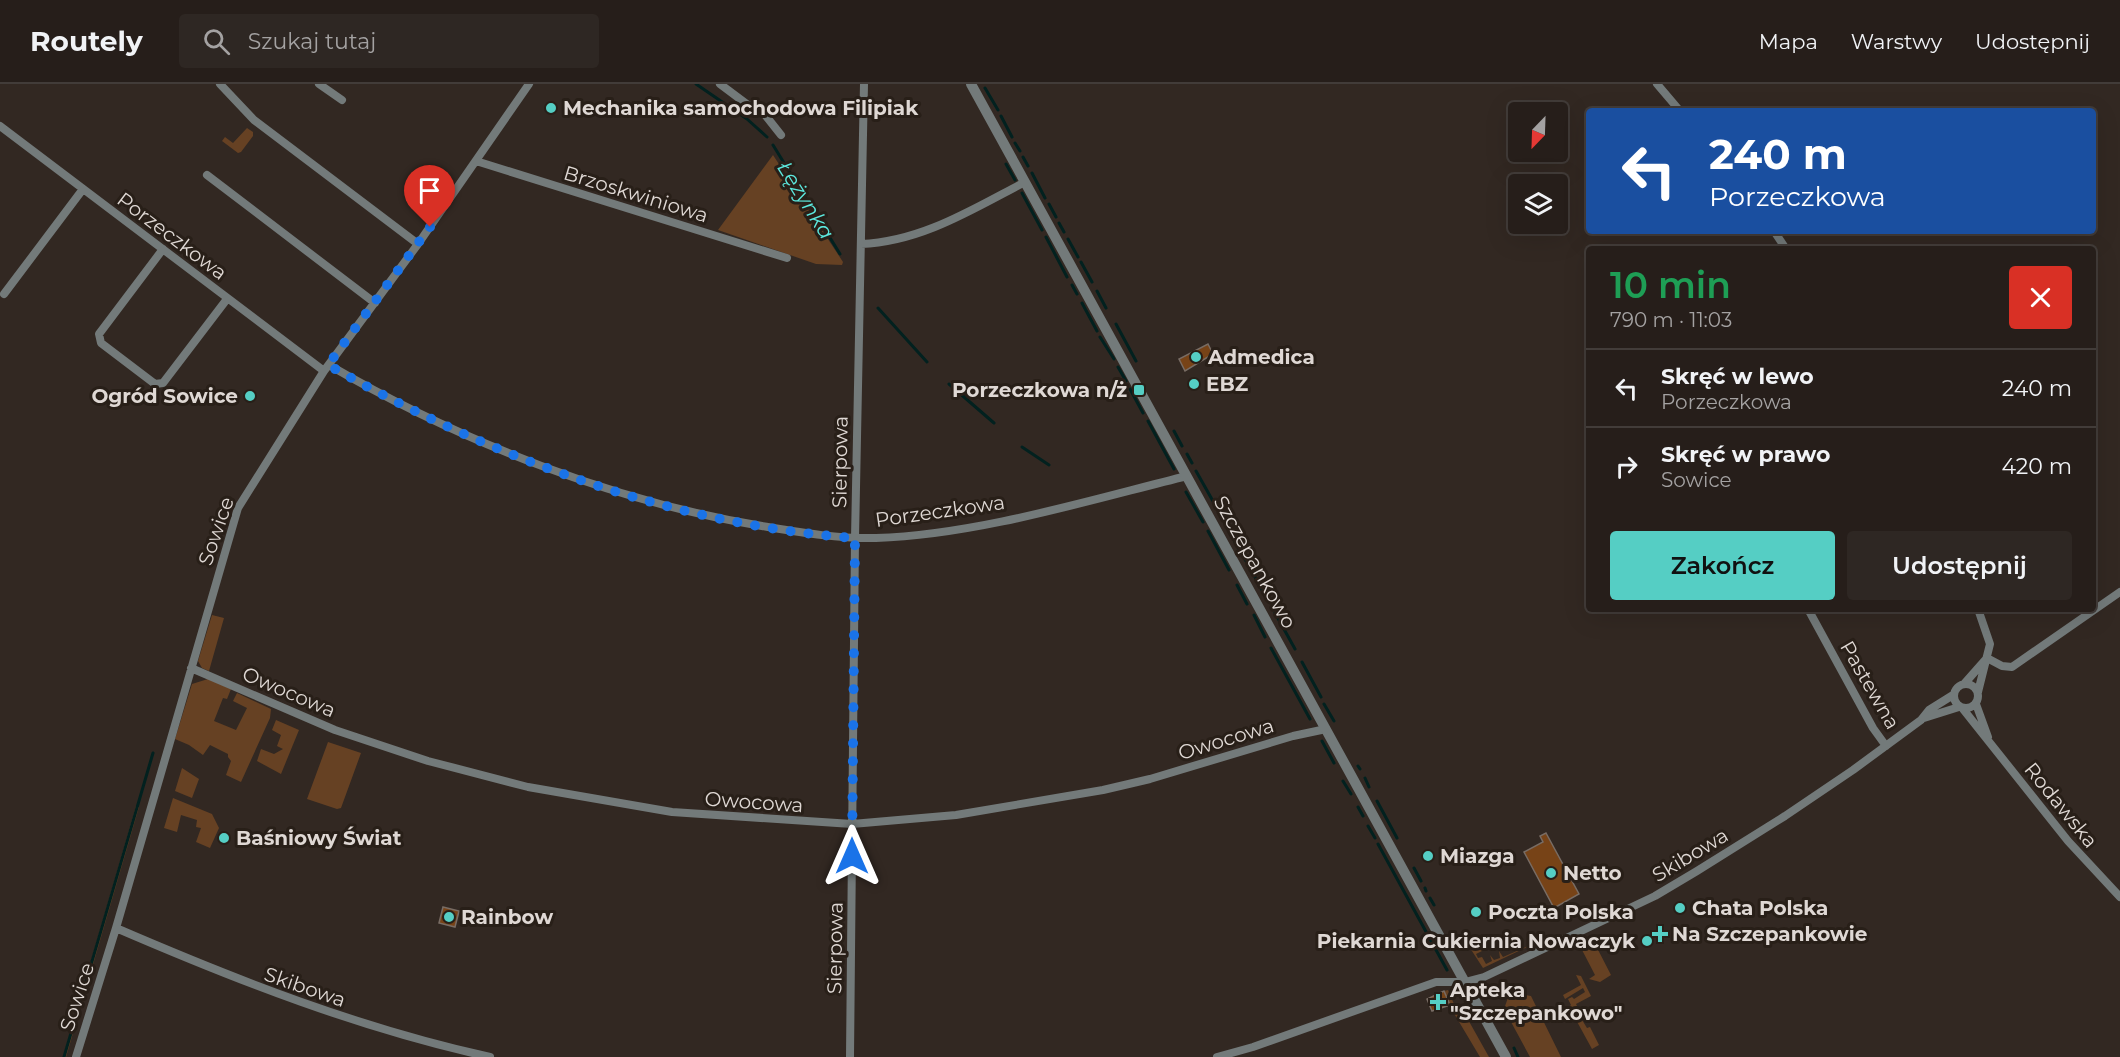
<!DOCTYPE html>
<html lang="pl">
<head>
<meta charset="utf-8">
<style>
  body { margin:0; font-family:Montserrat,sans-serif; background:#2e2723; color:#f1f3f6; height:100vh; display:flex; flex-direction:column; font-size:22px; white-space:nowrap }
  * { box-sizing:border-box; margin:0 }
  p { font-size:20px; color:#a4a2a2 }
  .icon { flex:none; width:33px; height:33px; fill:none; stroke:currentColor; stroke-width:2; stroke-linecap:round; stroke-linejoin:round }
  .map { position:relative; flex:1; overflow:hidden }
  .sheet { position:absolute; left:1586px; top:162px; width:510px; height:366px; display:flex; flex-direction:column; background:#261e1a; border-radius:6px; box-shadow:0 6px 24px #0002,0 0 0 2px #423c39 }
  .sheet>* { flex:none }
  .hud { position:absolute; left:1586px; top:24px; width:510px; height:126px; border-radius:6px; box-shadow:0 6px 24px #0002,0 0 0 2px #423c39; background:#1a4fa0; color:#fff; overflow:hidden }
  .needle { width:39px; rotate:203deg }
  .tools { position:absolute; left:1508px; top:18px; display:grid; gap:12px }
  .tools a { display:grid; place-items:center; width:60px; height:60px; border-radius:6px; background:#261e1a; box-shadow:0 6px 24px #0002,0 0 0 2px #423c39; font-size:30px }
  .pin { position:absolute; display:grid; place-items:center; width:51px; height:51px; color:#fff; margin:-62px -26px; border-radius:50% 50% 50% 0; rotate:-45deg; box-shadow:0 0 6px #0007 }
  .pin .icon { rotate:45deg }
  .me { position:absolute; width:66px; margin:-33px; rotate:0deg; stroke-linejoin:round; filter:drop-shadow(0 0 4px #0008) }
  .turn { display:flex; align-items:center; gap:21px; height:126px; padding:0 24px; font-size:27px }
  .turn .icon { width:78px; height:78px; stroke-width:2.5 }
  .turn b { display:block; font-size:42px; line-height:51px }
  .round { display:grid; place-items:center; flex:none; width:63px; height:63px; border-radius:6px; background:#2e2723 }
  .overview { display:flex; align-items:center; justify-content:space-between; height:102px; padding:0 24px }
  h1 { font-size:36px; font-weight:600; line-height:45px; color:#1e9e55 }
  .primary-button { display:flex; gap:12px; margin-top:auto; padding:12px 24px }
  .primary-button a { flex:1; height:69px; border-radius:6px; background:#55cec4; color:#111; font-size:24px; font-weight:600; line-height:69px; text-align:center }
  .primary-button a+a { background:#2e2723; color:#f1f3f6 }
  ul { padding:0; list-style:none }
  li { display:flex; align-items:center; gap:18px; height:78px; padding:0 24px; border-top:2px solid #423c39 }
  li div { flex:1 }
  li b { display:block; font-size:22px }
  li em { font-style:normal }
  header { display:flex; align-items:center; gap:36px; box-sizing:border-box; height:84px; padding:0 30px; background:#261e1a; border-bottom:2px solid #423c39 }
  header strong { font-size:28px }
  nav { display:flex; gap:33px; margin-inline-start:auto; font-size:21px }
  .search { width:420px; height:54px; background:#2e2723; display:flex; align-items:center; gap:15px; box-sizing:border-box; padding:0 21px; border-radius:6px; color:#a4a2a2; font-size:22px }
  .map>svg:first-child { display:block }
  .green { fill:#664123 }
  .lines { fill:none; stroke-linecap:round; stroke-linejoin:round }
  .stream { stroke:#02211f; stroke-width:3 }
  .building { fill:#774317; stroke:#786c64; stroke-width:1.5 }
  .minor { stroke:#737a7a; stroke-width:8 }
  .tertiary { stroke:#737a7a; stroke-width:10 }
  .route { stroke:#1a73e8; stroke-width:10; stroke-dasharray:0 18 }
  .poi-dot { fill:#55cec4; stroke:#281f18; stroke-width:2 }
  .labels { text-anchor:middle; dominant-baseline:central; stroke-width:6; stroke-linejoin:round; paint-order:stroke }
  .poi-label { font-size:20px; font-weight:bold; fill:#dfd8d4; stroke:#281f18; text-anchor:start }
  .street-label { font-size:20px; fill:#dfd8d4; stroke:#281f18 }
  .water-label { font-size:21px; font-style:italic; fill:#5ce7dd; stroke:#281f18 }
</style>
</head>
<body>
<header>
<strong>Routely</strong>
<div class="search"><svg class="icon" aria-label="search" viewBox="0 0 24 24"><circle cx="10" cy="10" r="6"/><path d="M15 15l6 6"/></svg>Szukaj tutaj</div>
<nav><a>Mapa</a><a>Warstwy</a><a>Udostępnij</a></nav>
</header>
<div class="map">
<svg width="2120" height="973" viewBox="0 0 2120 973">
  <rect width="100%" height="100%" fill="#322822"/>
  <!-- green -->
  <path class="green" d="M 247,44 L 253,48 L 253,52 L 241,68 L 238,69 L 222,57 L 225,53 L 233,59 Z
    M 773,71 L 843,178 L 842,181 L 816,180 L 718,146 Z
    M 212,531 L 224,534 L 209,587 L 202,584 L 198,577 Z
    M 208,595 L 231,605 L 227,615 L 223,614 L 214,637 L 236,646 L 247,624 L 233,617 L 237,609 L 271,625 L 270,634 L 241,698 L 226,691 L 231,677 L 228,673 L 228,670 L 210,661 L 203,671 L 189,661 L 175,655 L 192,600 Z
    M 276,636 L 299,646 L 281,690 L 257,677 L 261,665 L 274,670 L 283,665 L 277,662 L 281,651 L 272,646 Z
    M 328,658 L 361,669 L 341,724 L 337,725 L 307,715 Z
    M 182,684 L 199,695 L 192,714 L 175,707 Z
    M 173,714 L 212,730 L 219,744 L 210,764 L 196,758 L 201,744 L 196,743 L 197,736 L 181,731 L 177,748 L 164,744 Z
    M 136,722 L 139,723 L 66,973 L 63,973 Z
    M 1486,855 L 1490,863 L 1476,870 L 1478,874 L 1482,873 L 1486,880 L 1492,877 L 1490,871 L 1494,876 L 1500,874 L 1499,867 L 1503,873 L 1542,856 L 1483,884 L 1470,864 Z
    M 1594,858 L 1611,891 L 1600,898 L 1589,895 L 1595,891 L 1581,864 Z
    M 1576,891 L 1581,892 L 1591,912 L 1576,920 L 1578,924 L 1576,926 L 1587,944 L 1590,943 L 1599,961 L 1592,965 L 1569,923 L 1571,921 L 1568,915 L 1572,913 L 1574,915 L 1585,908 L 1583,904 L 1565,915 L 1563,911 L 1581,901 Z
    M 1448,906 L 1457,927 L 1468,930 L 1466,932 L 1489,973 L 1480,973 L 1449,921 L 1444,907 Z
    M 1510,908 L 1531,912 L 1561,973 L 1530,973 L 1504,925 Z"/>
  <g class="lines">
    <!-- stream -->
    <path class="stream" d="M 696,0 L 747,35 L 767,53
      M 985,4 L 998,26
      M 1001,32 L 1012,53
      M 1015,59 L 1020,67
      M 773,61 L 840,170
      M 1023,73 L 1028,82
      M 1006,80 L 1015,96
      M 1032,89 L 1045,114
      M 1022,109 L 1042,146
      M 1049,120 L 1056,133
      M 1059,139 L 1064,148
      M 1046,153 L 1067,193
      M 1068,155 L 1078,173
      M 1081,178 L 1092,198
      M 1072,201 L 1077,210
      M 1097,207 L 1106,224
      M 1082,219 L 1097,247
      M 878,224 L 927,278
      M 1116,240 L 1136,277
      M 1100,253 L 1114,275
      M 1118,283 L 1126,297
      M 949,300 L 994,339
      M 1130,305 L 1143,329
      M 1148,337 L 1174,385
      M 1174,347 L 1182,362
      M 1022,363 L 1049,381
      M 1187,370 L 1192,379
      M 1196,387 L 1218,426
      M 1186,408 L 1203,438
      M 1225,438 L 1232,453
      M 1208,447 L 1229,486
      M 1235,458 L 1246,477
      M 1255,493 L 1268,517
      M 1237,501 L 1247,520
      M 1275,529 L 1295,565
      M 1254,531 L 1265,553
      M 1271,564 L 1310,635
      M 1302,578 L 1321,613
      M 1324,620 L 1334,637
      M 1322,657 L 1334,679
      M 1358,682 L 1360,685
      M 1365,694 L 1369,703
      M 1343,697 L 1351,710
      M 1377,717 L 1397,754
      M 1358,723 L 1363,732
      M 1368,742 L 1375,754
      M 1378,760 L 1447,886
      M 1414,784 L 1421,797
      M 1425,804 L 1426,807
      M 1430,814 L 1434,821
      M 1514,964 L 1518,973
      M 64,973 L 153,669"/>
  </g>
  <!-- building -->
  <path class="building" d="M 1208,260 L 1213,270 L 1185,287 L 1179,275 Z
    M 1546,749 L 1579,810 L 1554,824 L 1524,768 L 1543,758 L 1540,752 Z
    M 443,823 L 459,827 L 455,843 L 439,839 Z
    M 1444,907 L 1450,921 L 1432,927 L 1427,915 Z"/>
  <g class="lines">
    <!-- minor -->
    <path class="minor" d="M 220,0 L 254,36 L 418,160
      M 319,0 L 342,16
      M 720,0 L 748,21 L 762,27 L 781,51
      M 1657,0 L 1680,27
      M 0,42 L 324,287
      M 476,77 L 787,174
      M 207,91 L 375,219
      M 1774,147 L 1786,165
      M 861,160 C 921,158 973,125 1025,98
      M 163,165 L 99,250 L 101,259 L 155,300 L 163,299 L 227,215
      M 4,210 L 83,105
      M 329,281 C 461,358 617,419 768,443 C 804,449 840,455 876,454 C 976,451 1090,416 1187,392
      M 1808,525 L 1873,644 L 1886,662
      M 1987,574 L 2002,582 L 2012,583 L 2120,508
      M 191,584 L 335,646 L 428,677 L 528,703 L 672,728 L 852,740 L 956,731 L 1103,706 L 1150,695 L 1293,652 L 1326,645
      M1954 612a12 12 0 1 1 24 0a12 12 0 1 1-24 0Z
      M 1964,600 L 1987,574
      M 1978,608 L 1990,560 L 1978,525
      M 1976,620 L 1988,653
      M 1963,625 L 2068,757 L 2120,813
      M 1924,634 L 1959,623
      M 116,844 C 239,897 359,944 490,973
      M 76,973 L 116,844 L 238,424 L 324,287 L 418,160 L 529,0
      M 850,973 L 855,454 L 864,0
      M 1217,973 L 1253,963 L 1436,898 L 1465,898 L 1484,893 L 1655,812 L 1697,787 L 1785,732 L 1853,686 L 1921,636 L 1929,626 L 1953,611"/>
    <!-- tertiary -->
    <path class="tertiary" d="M 971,0 L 1506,973"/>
  </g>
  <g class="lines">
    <!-- route -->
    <path class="route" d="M 430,143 L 328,281 C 488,372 671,441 855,454 L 852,772"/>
  </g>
  <!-- markers -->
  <g class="poi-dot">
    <circle cx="551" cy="24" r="6"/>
    <circle cx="1196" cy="273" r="6"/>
    <circle cx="1194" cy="300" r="6"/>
    <rect x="1133" y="300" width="12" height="12" rx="3"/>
    <circle cx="250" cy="312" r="6"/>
    <circle cx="224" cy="754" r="6"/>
    <circle cx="1428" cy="772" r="6"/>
    <circle cx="1551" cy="789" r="6"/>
    <circle cx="1680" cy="824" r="6"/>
    <circle cx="1476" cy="828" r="6"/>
    <circle cx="449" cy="833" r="6"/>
    <path d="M1657 841h6v6h6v6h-6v6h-6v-6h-6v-6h6z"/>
    <circle cx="1647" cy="857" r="6"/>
    <path d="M1435 909h6v6h6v6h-6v6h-6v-6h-6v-6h6z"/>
  </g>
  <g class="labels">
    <!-- poi labels -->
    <g class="poi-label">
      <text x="563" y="24">Mechanika samochodowa Filipiak</text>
      <text x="1208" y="273">Admedica</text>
      <text x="1206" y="300">EBZ</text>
      <text x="1127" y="306" text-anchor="end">Porzeczkowa n/ż</text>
      <text x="238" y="312" text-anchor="end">Ogród Sowice</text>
      <text x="236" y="754">Baśniowy Świat</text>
      <text x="1440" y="772">Miazga</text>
      <text x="1563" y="789">Netto</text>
      <text x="1692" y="824">Chata Polska</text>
      <text x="1488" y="828">Poczta Polska</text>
      <text x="461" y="833">Rainbow</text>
      <text x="1672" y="850">Na Szczepankowie</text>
      <text x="1635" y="857" text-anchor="end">Piekarnia Cukiernia Nowaczyk</text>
      <text x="1450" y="906">Apteka<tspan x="1450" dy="23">"Szczepankowo"</tspan></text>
    </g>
    <!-- street labels -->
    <g class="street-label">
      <text transform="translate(636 110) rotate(17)">Brzoskwiniowa</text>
      <text transform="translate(172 152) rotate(37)">Porzeczkowa</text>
      <text transform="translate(840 378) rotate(-89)">Sierpowa</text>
      <text transform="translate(940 427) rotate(-8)">Porzeczkowa</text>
      <text transform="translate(216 447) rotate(-71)">Sowice</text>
      <text transform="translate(1255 478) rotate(61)">Szczepankowo</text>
      <text transform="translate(1870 601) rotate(60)">Pastewna</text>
      <text transform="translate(289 608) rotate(23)">Owocowa</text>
      <text transform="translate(1226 655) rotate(-17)">Owocowa</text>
      <text transform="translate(754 718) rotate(4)">Owocowa</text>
      <text transform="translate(2061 721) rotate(51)">Rodawska</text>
      <text transform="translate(1690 771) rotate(-31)">Skibowa</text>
      <text transform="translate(835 864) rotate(-89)">Sierpowa</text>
      <text transform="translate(305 903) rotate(19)">Skibowa</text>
      <text transform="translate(77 913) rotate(-72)">Sowice</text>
    </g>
    <!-- water labels -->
    <g class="water-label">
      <text transform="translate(806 116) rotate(58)">Łężynka</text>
    </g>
  </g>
</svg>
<div class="tools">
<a><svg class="needle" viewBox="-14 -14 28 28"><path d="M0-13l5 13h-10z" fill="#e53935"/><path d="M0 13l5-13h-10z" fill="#a4a2a2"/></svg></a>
<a><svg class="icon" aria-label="layers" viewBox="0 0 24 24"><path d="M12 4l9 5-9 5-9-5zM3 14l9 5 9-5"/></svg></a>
</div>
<div class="pin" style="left:430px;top:143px;background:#d93025"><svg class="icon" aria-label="arrive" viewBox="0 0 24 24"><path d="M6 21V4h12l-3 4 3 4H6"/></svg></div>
<svg class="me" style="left:852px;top:772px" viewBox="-20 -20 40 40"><path d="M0-17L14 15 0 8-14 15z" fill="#1a73e8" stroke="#fff" stroke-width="4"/></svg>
<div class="hud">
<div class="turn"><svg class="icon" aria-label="left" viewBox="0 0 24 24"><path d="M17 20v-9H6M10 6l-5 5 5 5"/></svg><div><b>240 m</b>Porzeczkowa</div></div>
</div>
<section class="sheet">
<div class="overview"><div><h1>10 min</h1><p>790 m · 11:03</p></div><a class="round" style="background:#d93025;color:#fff"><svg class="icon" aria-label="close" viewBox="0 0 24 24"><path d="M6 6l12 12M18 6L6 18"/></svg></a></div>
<ul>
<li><svg class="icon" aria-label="left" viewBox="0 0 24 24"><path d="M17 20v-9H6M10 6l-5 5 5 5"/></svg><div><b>Skręć w lewo</b><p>Porzeczkowa</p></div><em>240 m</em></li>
<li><svg class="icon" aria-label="right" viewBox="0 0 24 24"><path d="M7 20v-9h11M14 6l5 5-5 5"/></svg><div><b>Skręć w prawo</b><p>Sowice</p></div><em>420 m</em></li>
</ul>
<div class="primary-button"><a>Zakończ</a><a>Udostępnij</a></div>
</section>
</div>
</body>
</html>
